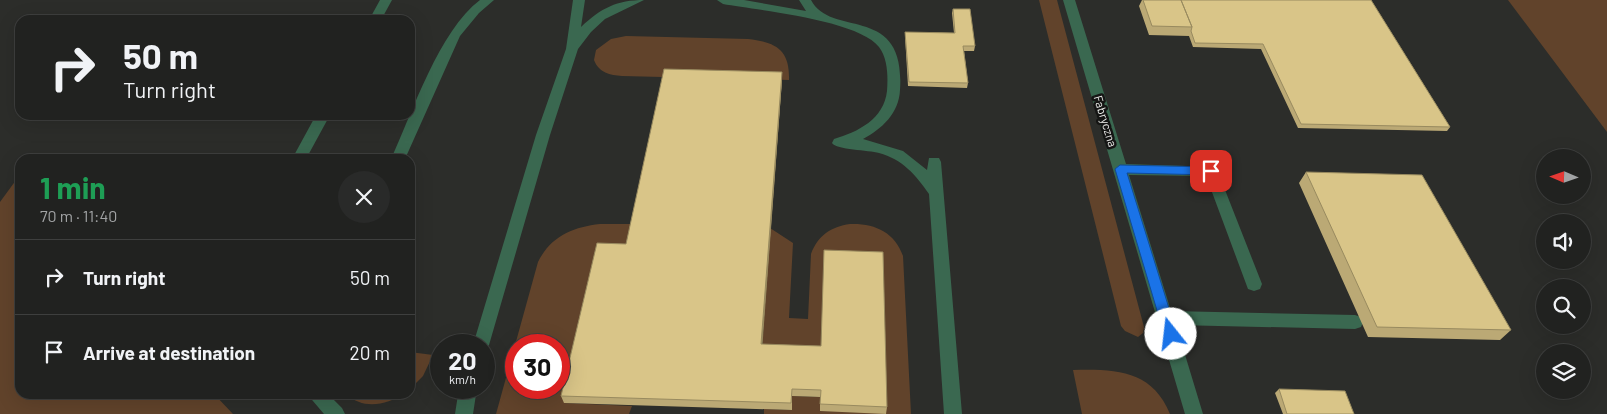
<!DOCTYPE html>
<html lang="en">
<head>
<meta charset="utf-8">
<style>
  body { margin:0; font-family:Barlow,sans-serif; background:#292a29; color:#f1f3f6; height:100vh; display:flex; flex-direction:column; font-size:19px; white-space:nowrap }
  * { box-sizing:border-box; margin:0 }
  p { font-size:16px; color:#a2a4a5 }
  .icon { flex:none; width:28px; height:28px; fill:none; stroke:currentColor; stroke-width:2; stroke-linecap:round; stroke-linejoin:round }
  .map { position:relative; flex:1; overflow:hidden }
  .panel { position:absolute; left:15px; top:154px; width:400px; height:245px; display:flex; flex-direction:column; background:#212220; border-radius:15px; box-shadow:0 5px 20px #0002,0 0 0 1px #3e3f3e }
  .panel>* { flex:none }
  .banner { position:absolute; left:15px; top:15px; width:400px; height:105px; border-radius:15px; box-shadow:0 5px 20px #0002,0 0 0 1px #3e3f3e; background:#212220; color:#f1f3f6; overflow:hidden }
  .needle { width:32px; rotate:272deg }
  .fabs { position:absolute; left:1536px; top:149px; display:grid; gap:10px }
  .fabs a { display:grid; place-items:center; width:55px; height:55px; border-radius:50%; background:#212220; box-shadow:0 5px 20px #0002,0 0 0 1px #3e3f3e; font-size:25px }
  .speed { position:absolute; left:430px; top:334px; display:flex; gap:10px; font-size:25px; font-weight:700; text-align:center }
  .speed>* { display:grid; place-content:center; width:65px; height:65px; border-radius:50%; background:#212220; box-shadow:0 5px 20px #0002,0 0 0 1px #3e3f3e; line-height:1 }
  .speed small { font-size:12px; font-weight:400 }
  .speed .limit { border:8px solid #d22; background:#fff; color:#111 }
  .pin { position:absolute; display:grid; place-items:center; width:42px; height:42px; color:#fff; margin:-21px; border-radius:10px; box-shadow:0 2px 8px #0006 }
  .me { position:absolute; width:55px; margin:-28px; rotate:344deg; stroke-linejoin:round; filter:drop-shadow(0 0 4px #0008) }
  .turn { display:flex; align-items:center; gap:18px; height:105px; padding:0 25px; font-size:22px }
  .turn .icon { width:65px; height:65px; stroke-width:2.5 }
  .turn b { display:block; font-size:35px; line-height:42px }
  .round { display:grid; place-items:center; flex:none; width:52px; height:52px; border-radius:26px; background:#292a29 }
  .head { display:flex; align-items:center; justify-content:space-between; height:85px; padding:0 25px }
  h1 { font-size:30px; font-weight:700; line-height:38px; color:#1e9e55 }
  ul { padding:0; list-style:none }
  li { display:flex; align-items:center; gap:15px; height:75px; padding:0 25px; border-top:1px solid #3e3f3e }
  li div { flex:1 }
  li b { display:block; font-size:19px }
  li em { font-style:normal }
  .map>svg:first-child { display:block }
  .green { fill:#61432b; fill-rule:evenodd }
  .lines { fill:none; stroke-linecap:round; stroke-linejoin:round }
  .minor { fill:#3a6850; fill-rule:evenodd }
  .wall { fill:#bba975 }
  .shaded-wall { fill:#988a5f }
  .building { fill:#d9c588; stroke:#988a5f }
  .route { fill:#1a73e8; stroke:#114b97 }
  .labels { text-anchor:middle; dominant-baseline:central; stroke-width:5; stroke-linejoin:round; paint-order:stroke }
  .street-label { font-size:12px; fill:#eeefec; stroke:#151514 }
</style>
</head>
<body>
<div class="map">
<svg width="1607" height="414" viewBox="0 0 1607 414">
  <rect width="100%" height="100%" fill="#2c2d2a"/>
  <!-- green -->
  <path class="green" d="M 1039,0 L 1057,0 L 1144,327 L 1143,333 L 1138,337 L 1125,331 L 1121,326 Z
    M 1508,0 L 1607,0 L 1607,132 Z
    M 626,36 L 748,39 C 777,42 790,51 789,80 L 622,76 C 610,75 599,73 594,60 L 596,50 L 611,39 Z
    M 19,176 L 20,394 L 214,394 L 233,414 L 0,414 L 0,202 Z
    M 600,224 L 635,224 L 564,403 L 632,406 L 629,414 L 496,414 L 538,262 C 551,236 573,227 600,224 ZM 516,345 L 559,345 L 559,388 L 516,388 Z
    M 850,224 C 874,223 895,232 903,256 L 911,414 L 764,414 L 764,409 L 791,410 L 792,396 L 820,397 L 886,414 L 820,353 L 762,351 L 770,228 L 793,243 L 789,318 L 808,319 L 811,254 C 818,235 831,227 850,224 Z
    M 410,352 L 433,355 L 423,376 L 410,389 Z
    M 1073,370 C 1116,369 1152,370 1170,414 L 1082,414 Z
    M 347,394 L 404,394 C 387,405 362,410 347,394 Z"/>
  <g class="lines">
    <!-- minor -->
    <path class="minor" d="M 380,0 L 392,0 L 381,20 L 369,20 Z
      M 480,0 L 494,0 L 479,13 L 460,36 L 405,159 L 391,159 C 413,111 439,31 480,0 Z
      M 573,0 L 585,0 L 581,27 C 601,8 617,0 644,0 L 605,19 L 591,32 L 578,49 L 550,135 L 489,345 L 484,351 L 484,345 L 473,345 L 536,135 L 566,49 Z
      M 717,0 L 744,0 L 806,11 L 799,0 L 811,0 C 831,39 906,2 900,90 C 899,113 882,129 863,139 L 903,151 L 927,170 L 929,158 L 939,158 L 941,162 L 962,414 L 944,414 L 929,194 C 916,175 902,159 879,153 C 869,150 836,150 832,143 L 834,139 C 858,132 884,119 887,91 C 888,77 888,59 879,47 C 859,20 757,10 723,4 Z
      M 1063,0 L 1075,0 L 1126,164 L 1216,167 L 1262,284 L 1260,289 L 1254,291 L 1248,289 L 1206,176 L 1129,175 L 1171,311 L 1355,315 L 1361,317 L 1363,322 L 1361,327 L 1355,329 L 1176,325 L 1203,414 L 1185,414 Z
      M 316,115 L 330,115 L 306,159 L 292,159 Z
      M 459,388 L 477,388 L 473,414 L 455,414 Z
      M 307,394 L 328,394 L 342,408 L 345,414 L 324,414 Z"/>
  </g>
  <!-- wall -->
  <path class="wall" d="M 1142,0 L 1371,0 L 1450,127 L 1447,131 L 1298,128 L 1261,49 L 1193,47 L 1189,36 L 1149,35 L 1139,6 Z
    M 953,9 L 975,46 L 974,51 L 964,51 L 968,83 L 967,88 L 908,86 L 905,36 L 905,32 L 954,33 L 952,13 Z
    M 782,80 L 762,344 L 887,407 L 886,414 L 820,411 L 820,397 L 792,396 L 792,410 L 564,403 L 561,396 L 626,244 Z
    M 1306,172 L 1511,330 L 1500,340 L 1368,337 L 1299,183 Z
    M 1279,389 L 1354,414 L 1283,414 L 1275,393 Z"/>
  <!-- shaded-wall -->
  <path class="shaded-wall" d="M 782,72 L 782,80 L 762,351 L 761,344 Z"/>
  <!-- building -->
  <path class="building" d="M 1143,0 L 1181,0 L 1192,27 L 1152,26 Z
    M 1181,0 L 1371,0 L 1450,127 L 1301,124 L 1263,44 L 1195,43 L 1191,31 L 1192,27 Z
    M 953,9 L 970,9 L 975,46 L 963,46 L 968,83 L 909,82 L 905,32 L 955,33 Z
    M 664,69 L 782,72 L 761,344 L 821,346 L 824,250 L 883,252 L 887,407 L 820,404 L 821,390 L 792,389 L 791,403 L 561,396 L 597,243 L 626,244 Z
    M 1306,172 L 1422,175 L 1511,330 L 1377,327 Z
    M 1279,389 L 1345,391 L 1354,414 L 1287,414 Z"/>
  <!-- route -->
  <path class="route" d="M 1120,165 L 1211,167 L 1217,171 L 1211,175 L 1127,173 L 1177,334 L 1171,339 L 1164,334 L 1115,169 Z"/>
  <g class="labels">
    <!-- street labels -->
    <g class="street-label">
      <text transform="translate(1106 121) rotate(73)">Fabryczna</text>
    </g>
  </g>
</svg>
<div class="fabs">
<a><svg class="needle" viewBox="-14 -14 28 28"><path d="M0-13l5 13h-10z" fill="#e53935"/><path d="M0 13l5-13h-10z" fill="#a2a4a5"/></svg></a>
<a><svg class="icon" aria-label="sound" viewBox="0 0 24 24"><path d="M4 9h4l5-4v14l-5-4H4zM17 9q2 3 0 6"/></svg></a>
<a><svg class="icon" aria-label="search" viewBox="0 0 24 24"><circle cx="10" cy="10" r="6"/><path d="M15 15l6 6"/></svg></a>
<a><svg class="icon" aria-label="layers" viewBox="0 0 24 24"><path d="M12 4l9 5-9 5-9-5zM3 14l9 5 9-5"/></svg></a>
</div>
<div class="speed"><div>20<small>km/h</small></div><div class="limit">30</div></div>
<div class="pin" style="left:1211px;top:171px;background:#d93025"><svg class="icon" aria-label="arrive" viewBox="0 0 24 24"><path d="M6 21V4h12l-3 4 3 4H6"/></svg></div>
<svg class="me" style="left:1171px;top:334px" viewBox="-20 -20 40 40"><circle r="19" fill="#fff"/><path d="M0-13L10 11 0 6-10 11z" fill="#1a73e8"/></svg>
<div class="banner">
<div class="turn"><svg class="icon" aria-label="right" viewBox="0 0 24 24"><path d="M7 20v-9h11M14 6l5 5-5 5"/></svg><div><b>50 m</b>Turn right</div></div>
</div>
<section class="panel">
<div class="head"><div><h1>1 min</h1><p>70 m · 11:40</p></div><a class="round"><svg class="icon" aria-label="close" viewBox="0 0 24 24"><path d="M6 6l12 12M18 6L6 18"/></svg></a></div>
<ul>
<li><svg class="icon" aria-label="right" viewBox="0 0 24 24"><path d="M7 20v-9h11M14 6l5 5-5 5"/></svg><div><b>Turn right</b></div><em>50 m</em></li>
<li><svg class="icon" aria-label="arrive" viewBox="0 0 24 24"><path d="M6 21V4h12l-3 4 3 4H6"/></svg><div><b>Arrive at destination</b></div><em>20 m</em></li>
</ul>
</section>
</div>
</body>
</html>
